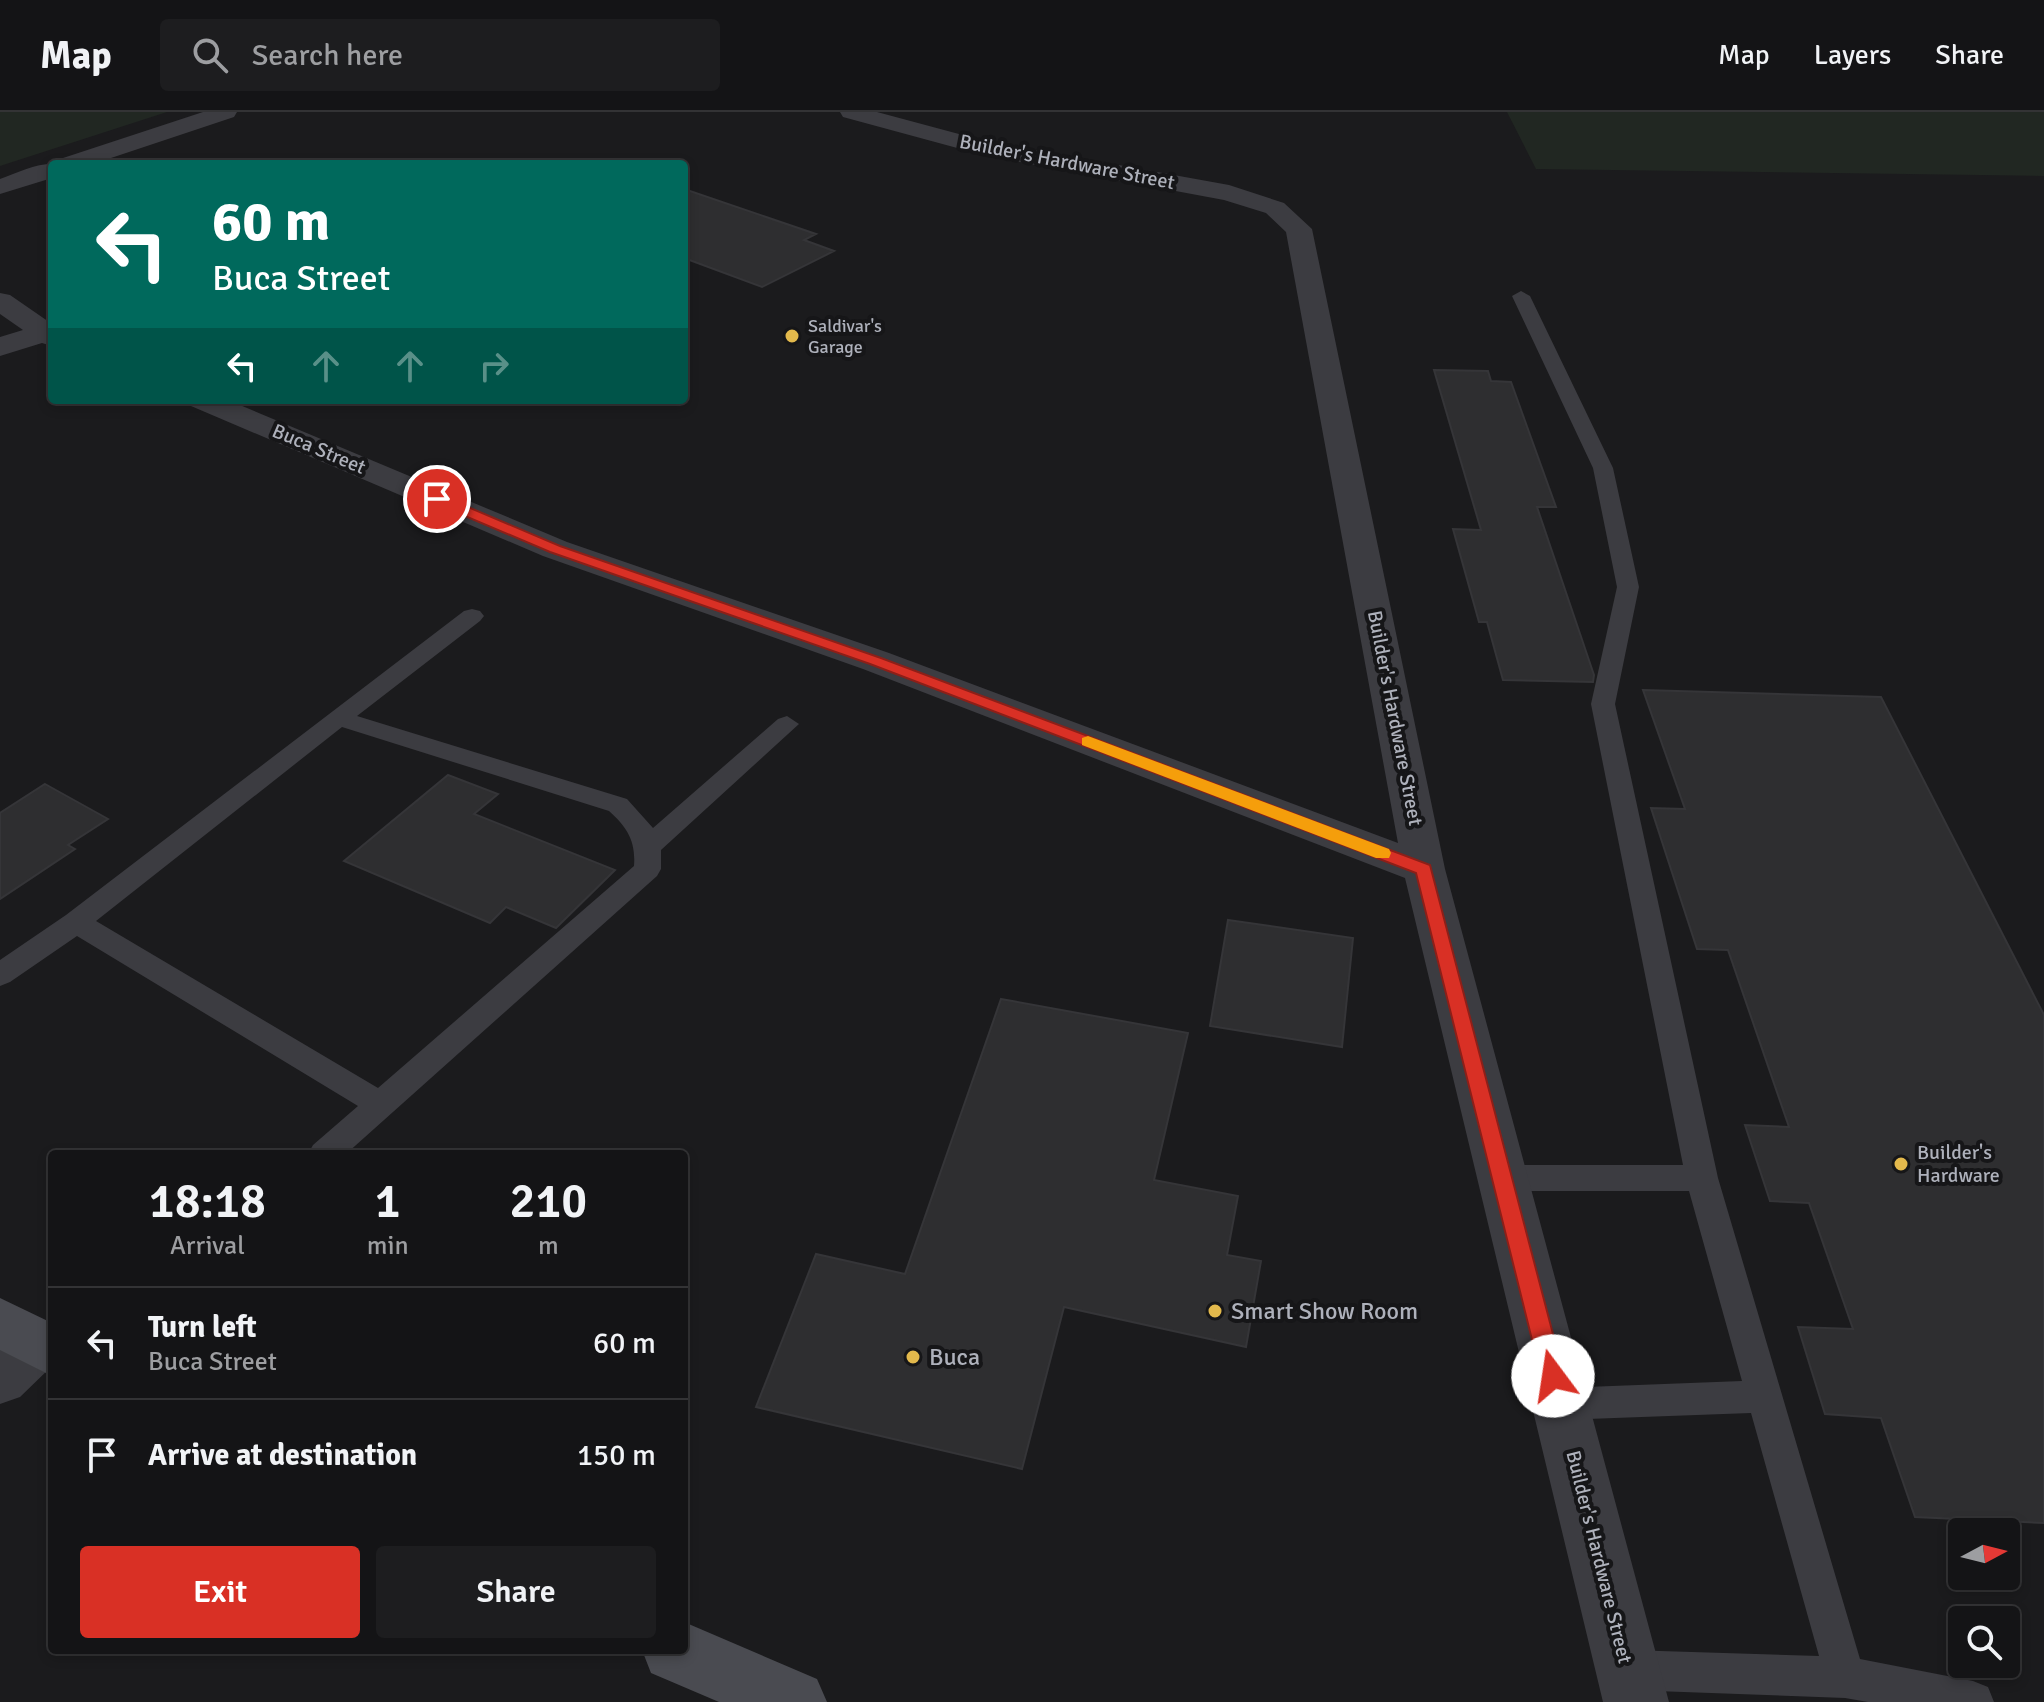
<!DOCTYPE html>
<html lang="en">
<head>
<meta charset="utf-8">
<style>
  body { margin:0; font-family:Signika,sans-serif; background:#1d1d1f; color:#f1f3f6; height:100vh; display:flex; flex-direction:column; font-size:30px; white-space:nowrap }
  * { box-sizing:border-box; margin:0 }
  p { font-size:26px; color:#9d9ea1 }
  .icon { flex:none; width:44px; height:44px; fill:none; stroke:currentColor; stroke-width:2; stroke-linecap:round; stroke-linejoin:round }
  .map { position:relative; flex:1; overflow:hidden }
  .sheet { position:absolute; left:48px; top:1038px; width:640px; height:504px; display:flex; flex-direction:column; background:#141416; border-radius:8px; box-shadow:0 4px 12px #0003,0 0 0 2px #333335 }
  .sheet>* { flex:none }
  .guide { position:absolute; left:48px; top:48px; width:640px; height:244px; border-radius:8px; box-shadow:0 4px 12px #0003,0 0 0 2px #333335; background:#00695c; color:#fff; overflow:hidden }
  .needle { width:52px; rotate:83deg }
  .controls { position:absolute; left:1948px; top:1406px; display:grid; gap:16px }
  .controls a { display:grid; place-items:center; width:72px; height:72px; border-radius:8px; background:#141416; box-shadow:0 4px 12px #0003,0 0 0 2px #333335; font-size:40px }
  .pin { position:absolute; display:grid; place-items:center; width:68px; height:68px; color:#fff; margin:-34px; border:4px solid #fff; border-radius:50%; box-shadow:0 2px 8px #0007 }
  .me { position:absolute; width:88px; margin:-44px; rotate:346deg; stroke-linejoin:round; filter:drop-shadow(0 0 6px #0008) }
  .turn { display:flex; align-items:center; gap:28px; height:168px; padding:0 32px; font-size:36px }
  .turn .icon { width:104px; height:104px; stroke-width:2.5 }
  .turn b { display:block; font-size:56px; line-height:68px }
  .lanes { display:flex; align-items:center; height:76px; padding:0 32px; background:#0003; justify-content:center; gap:40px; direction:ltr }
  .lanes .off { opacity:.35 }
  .eta { display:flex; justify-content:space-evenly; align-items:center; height:136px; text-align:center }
  .eta b { font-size:48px; font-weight:600; line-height:56px }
  .primary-button { display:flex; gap:16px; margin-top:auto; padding:16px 32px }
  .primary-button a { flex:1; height:92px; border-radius:8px; background:#d93025; color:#fff; font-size:32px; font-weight:600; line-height:92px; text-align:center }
  .primary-button a+a { background:#1d1d1f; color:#f1f3f6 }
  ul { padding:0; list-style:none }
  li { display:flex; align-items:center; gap:24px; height:112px; padding:0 32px; border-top:2px solid #333335 }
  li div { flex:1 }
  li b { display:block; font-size:30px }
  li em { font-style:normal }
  header { display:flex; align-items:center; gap:48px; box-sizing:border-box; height:112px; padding:0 40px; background:#141416; border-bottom:2px solid #333335 }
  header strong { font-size:38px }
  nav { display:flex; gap:44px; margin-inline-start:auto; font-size:28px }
  .search { width:560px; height:72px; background:#1d1d1f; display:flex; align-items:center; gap:20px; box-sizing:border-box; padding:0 28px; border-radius:8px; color:#9d9ea1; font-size:30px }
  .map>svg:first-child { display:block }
  .green { fill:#212722 }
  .building { fill:#2e2e30; stroke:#353538; stroke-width:2 }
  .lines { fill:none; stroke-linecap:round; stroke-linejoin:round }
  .lane { fill:#3c3c41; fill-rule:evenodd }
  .street { fill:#3c3c41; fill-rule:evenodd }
  .secondary { fill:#4a4b51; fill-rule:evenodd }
  .route { fill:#d93025; stroke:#8d1f18; stroke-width:2 }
  .slow { fill:#f59e0b }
  .poi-dot { fill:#e3b94c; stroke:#161618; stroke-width:3 }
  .labels { text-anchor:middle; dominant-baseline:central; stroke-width:8; stroke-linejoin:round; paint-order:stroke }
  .far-poi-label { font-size:18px; fill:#aeb1bb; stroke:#161618; text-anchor:start }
  .street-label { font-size:20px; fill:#aeb1bb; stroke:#161618 }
  .poi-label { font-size:20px; fill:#aeb1bb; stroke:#161618; text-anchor:start }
  .near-poi-label { font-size:24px; fill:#aeb1bb; stroke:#161618; text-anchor:start }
</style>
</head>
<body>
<header>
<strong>Map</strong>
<div class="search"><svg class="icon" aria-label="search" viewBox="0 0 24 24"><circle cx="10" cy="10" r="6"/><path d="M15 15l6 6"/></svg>Search here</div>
<nav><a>Map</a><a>Layers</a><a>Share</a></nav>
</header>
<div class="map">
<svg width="2044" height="1590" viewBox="0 0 2044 1590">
  <rect width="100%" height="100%" fill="#1b1b1d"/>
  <!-- green -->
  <path class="green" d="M 0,0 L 167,0 L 0,54 Z
    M 1507,0 L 2044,0 L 2044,64 L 1536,57 Z"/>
  <!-- building -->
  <path class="building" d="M 684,77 L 816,122 L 804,128 L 834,139 L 762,175 L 684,146 Z
    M 1434,258 L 1488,259 L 1491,269 L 1511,270 L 1556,395 L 1537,395 L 1594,563 L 1593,570 L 1503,568 L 1487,510 L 1479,510 L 1453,417 L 1481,418 Z
    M 1643,578 L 1881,585 L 2044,903 L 2044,1411 L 1915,1405 L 1881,1306 L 1825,1302 L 1798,1215 L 1853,1217 L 1809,1091 L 1770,1089 L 1745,1013 L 1789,1015 L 1728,838 L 1697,837 L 1651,696 L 1685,697 Z
    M 448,663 L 498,682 L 474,702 L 615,758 L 556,816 L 506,795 L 490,811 L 344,749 Z
    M 45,672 L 108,707 L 68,733 L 75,737 L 0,787 L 0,701 Z
    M 1228,808 L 1353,826 L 1342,935 L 1210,914 Z
    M 1001,887 L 1188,921 L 1154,1068 L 1238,1084 L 1227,1143 L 1261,1149 L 1246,1235 L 1064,1195 L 1022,1357 L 756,1295 L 816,1142 L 905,1162 Z"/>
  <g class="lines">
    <!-- lane -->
    <path class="lane" d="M 1521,179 L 1530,184 L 1613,356 L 1639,475 L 1615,592 L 1718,1066 L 1860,1547 L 1973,1569 L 1988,1575 L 1994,1590 L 1868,1590 L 1845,1586 L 1628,1578 L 1614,1572 L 1608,1558 L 1614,1544 L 1628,1538 L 1819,1544 L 1751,1301 L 1560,1308 L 1547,1304 L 1542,1292 L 1547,1280 L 1560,1276 L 1742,1269 L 1689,1079 L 1503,1079 L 1491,1075 L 1487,1066 L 1491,1057 L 1503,1053 L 1683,1053 L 1591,592 L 1617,475 L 1593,356 L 1512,184 Z
      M 472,497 L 480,499 L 484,504 L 480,509 L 357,604 L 627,687 L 653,716 L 778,607 L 787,604 L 799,612 L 661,738 L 661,757 L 657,764 L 346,1042 L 308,1042 L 313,1033 L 358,994 L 77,824 L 10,870 L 0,874 L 0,848 L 66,803 L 464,499 ZM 342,615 L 609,699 C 627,715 636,729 634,754 L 378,976 L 96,809 Z"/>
    <!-- street -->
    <path class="street" d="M 203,0 L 237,0 L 234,5 L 93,52 L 52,52 L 52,66 L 0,82 L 0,67 C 17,61 39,50 57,52 L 60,47 Z
      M 840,0 L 877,0 L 985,29 L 1229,73 L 1284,91 L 1312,117 L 1445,757 L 1669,1590 L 1603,1590 L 1405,766 L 863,557 L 543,444 L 191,294 L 187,288 L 228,288 L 567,430 L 889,541 L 1398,731 L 1286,120 L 1266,101 L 1224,88 L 983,43 L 843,5 Z
      M 0,181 L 10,183 L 52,212 L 52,234 L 42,231 L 0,244 L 0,225 L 23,218 L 0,202 Z
      M 37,1208 L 52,1213 L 52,1254 L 20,1285 L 0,1292 L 0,1231 L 17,1215 Z"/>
    <!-- secondary -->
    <path class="secondary" d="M 0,1186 L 52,1211 L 52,1264 L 0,1238 Z
      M 684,1510 L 817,1567 L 827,1590 L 719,1590 L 651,1561 L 642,1538 L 684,1538 Z"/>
  </g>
  <!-- route -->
  <path class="route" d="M 432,384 L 442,384 L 560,434 L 881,546 L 1430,753 L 1564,1264 L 1561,1271 L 1553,1274 L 1545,1271 L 1541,1264 L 1416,761 L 870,552 L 550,440 L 432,390 Z"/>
  <!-- slow -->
  <path class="slow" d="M 1088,624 L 1389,737 L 1391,741 L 1389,746 L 1376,746 L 1082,633 L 1082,626 Z"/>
  <!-- markers -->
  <g class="poi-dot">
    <circle cx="792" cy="224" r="8"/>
    <circle cx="1901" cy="1052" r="8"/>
    <circle cx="1215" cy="1199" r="8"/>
    <circle cx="913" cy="1245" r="8"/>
  </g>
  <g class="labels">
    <!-- far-poi labels -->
    <g class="far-poi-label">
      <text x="808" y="214">Saldivar's<tspan x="808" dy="21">Garage</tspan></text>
    </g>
    <!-- street labels -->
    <g class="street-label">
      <text transform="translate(1067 50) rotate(11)">Builder's Hardware Street</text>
      <text transform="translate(319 337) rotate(23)">Buca Street</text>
      <text transform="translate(1395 606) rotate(79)">Builder's Hardware Street</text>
      <text transform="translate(1599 1445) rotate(76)">Builder's Hardware Street</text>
    </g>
    <!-- poi labels -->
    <g class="poi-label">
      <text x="1917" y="1040">Builder's<tspan x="1917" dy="23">Hardware</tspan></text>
    </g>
    <!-- near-poi labels -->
    <g class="near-poi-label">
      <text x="1231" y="1199">Smart Show Room</text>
      <text x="929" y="1245">Buca</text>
    </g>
  </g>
</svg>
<div class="controls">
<a><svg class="needle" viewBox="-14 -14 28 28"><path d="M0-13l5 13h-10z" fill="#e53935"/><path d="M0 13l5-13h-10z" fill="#9d9ea1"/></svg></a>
<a><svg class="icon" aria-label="search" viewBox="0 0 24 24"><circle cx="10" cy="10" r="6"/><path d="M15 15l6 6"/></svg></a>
</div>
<div class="pin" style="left:437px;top:387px;background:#d93025"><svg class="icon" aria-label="arrive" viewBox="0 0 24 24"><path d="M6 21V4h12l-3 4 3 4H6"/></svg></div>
<svg class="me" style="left:1553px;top:1264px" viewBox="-20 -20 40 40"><circle r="19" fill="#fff"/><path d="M0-13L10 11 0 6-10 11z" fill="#d93025"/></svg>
<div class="guide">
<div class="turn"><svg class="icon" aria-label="left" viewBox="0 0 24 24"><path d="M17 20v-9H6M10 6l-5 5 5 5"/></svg><div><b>60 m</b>Buca Street</div></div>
<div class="lanes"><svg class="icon" aria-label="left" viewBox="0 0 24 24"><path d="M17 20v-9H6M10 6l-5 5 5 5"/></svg><svg class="icon off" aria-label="ahead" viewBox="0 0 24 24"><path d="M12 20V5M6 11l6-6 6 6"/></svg><svg class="icon off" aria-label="ahead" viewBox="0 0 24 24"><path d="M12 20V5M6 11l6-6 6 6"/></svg><svg class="icon off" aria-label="right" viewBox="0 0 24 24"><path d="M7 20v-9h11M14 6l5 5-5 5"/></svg></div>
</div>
<section class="sheet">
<div class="eta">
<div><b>18:18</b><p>Arrival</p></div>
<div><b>1</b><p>min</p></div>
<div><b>210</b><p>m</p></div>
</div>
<ul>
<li><svg class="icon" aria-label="left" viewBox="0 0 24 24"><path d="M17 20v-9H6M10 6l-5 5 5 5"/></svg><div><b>Turn left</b><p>Buca Street</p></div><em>60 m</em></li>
<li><svg class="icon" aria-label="arrive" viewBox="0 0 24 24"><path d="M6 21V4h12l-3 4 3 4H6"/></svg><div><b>Arrive at destination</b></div><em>150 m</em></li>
</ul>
<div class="primary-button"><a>Exit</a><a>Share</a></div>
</section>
</div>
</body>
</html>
